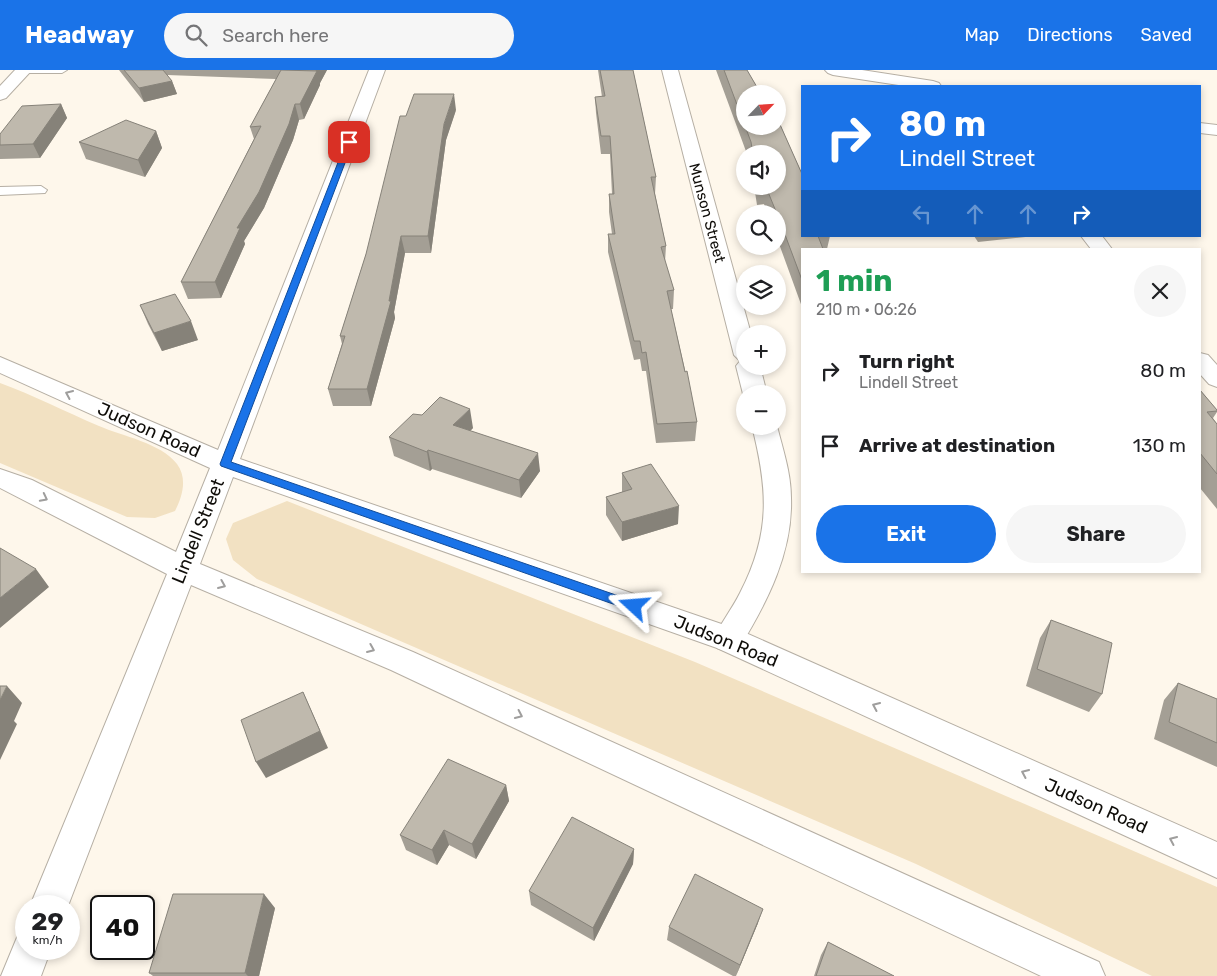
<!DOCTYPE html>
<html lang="en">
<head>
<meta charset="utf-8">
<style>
  body { margin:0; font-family:Rubik,sans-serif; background:#f6f6f6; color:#202124; height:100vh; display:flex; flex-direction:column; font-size:19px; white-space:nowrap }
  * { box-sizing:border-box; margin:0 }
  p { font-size:16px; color:#757577 }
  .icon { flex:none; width:28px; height:28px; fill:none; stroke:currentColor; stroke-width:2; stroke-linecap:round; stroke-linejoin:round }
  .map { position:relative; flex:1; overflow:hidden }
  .sheet { position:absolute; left:801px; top:178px; width:400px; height:325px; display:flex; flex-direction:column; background:#fff; border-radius:0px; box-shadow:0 2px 8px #0003 }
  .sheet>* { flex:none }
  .guide { position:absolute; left:801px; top:15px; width:400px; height:152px; border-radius:0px; box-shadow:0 2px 8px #0003; background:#1a73e8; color:#fff; overflow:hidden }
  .needle { width:32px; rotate:65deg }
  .controls { position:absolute; left:736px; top:15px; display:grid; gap:10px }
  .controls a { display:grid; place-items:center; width:50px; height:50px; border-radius:50%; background:#fff; box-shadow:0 2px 8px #0003; font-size:25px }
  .speed { position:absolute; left:15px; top:825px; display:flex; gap:10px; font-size:25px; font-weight:700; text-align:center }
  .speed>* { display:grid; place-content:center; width:65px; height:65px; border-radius:50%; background:#fff; box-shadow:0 2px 8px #0003; line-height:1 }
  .speed small { font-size:12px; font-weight:400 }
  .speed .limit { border:2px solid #111; border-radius:8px; background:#fff; color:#111 }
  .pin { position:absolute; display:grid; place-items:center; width:42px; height:42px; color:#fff; margin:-21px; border-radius:10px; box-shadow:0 2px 8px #0006 }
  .me { position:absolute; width:55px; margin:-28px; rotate:289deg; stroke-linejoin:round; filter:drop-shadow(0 0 4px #0008) }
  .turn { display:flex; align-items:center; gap:18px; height:105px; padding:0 15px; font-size:22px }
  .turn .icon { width:65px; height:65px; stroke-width:2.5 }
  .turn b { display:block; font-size:35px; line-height:42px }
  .lanes { display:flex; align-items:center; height:48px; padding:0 15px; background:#0003; justify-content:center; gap:25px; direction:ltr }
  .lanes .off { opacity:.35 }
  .round { display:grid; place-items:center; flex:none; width:52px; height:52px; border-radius:26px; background:#f6f6f6 }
  .overview { display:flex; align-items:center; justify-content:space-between; height:85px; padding:0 15px }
  h1 { font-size:30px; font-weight:700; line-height:38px; color:#1e9e55 }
  .primary-button { display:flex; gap:10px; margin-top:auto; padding:10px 15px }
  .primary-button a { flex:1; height:58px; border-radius:30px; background:#1a73e8; color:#fff; font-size:20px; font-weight:700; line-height:58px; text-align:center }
  .primary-button a+a { background:#f6f6f6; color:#202124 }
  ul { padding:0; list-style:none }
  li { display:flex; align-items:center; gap:15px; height:75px; padding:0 15px }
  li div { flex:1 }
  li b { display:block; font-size:19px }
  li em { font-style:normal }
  header { display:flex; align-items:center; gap:30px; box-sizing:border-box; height:70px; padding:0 25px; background:#1a73e8; color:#fff }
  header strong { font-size:24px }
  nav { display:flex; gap:28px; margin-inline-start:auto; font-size:18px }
  .search { width:350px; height:45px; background:#f6f6f6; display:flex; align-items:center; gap:12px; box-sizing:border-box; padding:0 18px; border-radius:28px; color:#757577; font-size:19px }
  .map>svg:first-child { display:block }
  .green { fill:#f2e1c2 }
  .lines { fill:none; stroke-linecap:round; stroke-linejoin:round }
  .service-casing { stroke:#b6afa4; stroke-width:2 }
  .minor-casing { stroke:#b6afa4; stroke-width:2 }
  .tertiary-casing { stroke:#b6afa4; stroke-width:2 }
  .service { fill:#fff; fill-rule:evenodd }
  .minor { fill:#fff; fill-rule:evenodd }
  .tertiary { fill:#fff; fill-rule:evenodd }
  .wall { fill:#a49f95 }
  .shaded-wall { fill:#868279 }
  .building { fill:#bfb9ad; stroke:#868279 }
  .oneway { stroke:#9f9e9d }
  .route { fill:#1a73e8; stroke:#114b97 }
  .labels { text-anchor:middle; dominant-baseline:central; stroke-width:4; stroke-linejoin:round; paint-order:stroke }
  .far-street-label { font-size:15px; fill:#0f0d09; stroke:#fff }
  .street-label { font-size:18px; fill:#0f0d09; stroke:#fff }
</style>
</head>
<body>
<header>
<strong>Headway</strong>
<div class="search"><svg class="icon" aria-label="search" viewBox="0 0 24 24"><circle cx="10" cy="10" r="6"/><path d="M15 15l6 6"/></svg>Search here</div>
<nav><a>Map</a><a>Directions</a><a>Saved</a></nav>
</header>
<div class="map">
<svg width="1217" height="906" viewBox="0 0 1217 906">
  <rect width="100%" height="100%" fill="#fef7eb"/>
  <!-- green -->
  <path class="green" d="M 0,313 C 33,325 66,342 99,356 C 122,366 161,373 177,394 C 188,409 182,427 175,441 L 155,448 L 127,447 L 0,393 Z
    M 287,431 L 695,592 L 1217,817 L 1217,906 L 1152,906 L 916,794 L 257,509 L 233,490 L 226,469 L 233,453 Z"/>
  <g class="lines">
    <defs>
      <path id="service" d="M 19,0 L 67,0 L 62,3 L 24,3 Z
        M 41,116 L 47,120 L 45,123 L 0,125 L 0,117 Z"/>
      <path id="minor" d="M 15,0 L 32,0 L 6,28 L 0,30 L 0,16 Z
        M 662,0 L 678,0 L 751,264 L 745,264 L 745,296 L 760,296 L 767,324 L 745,324 L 745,327 L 743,324 L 736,296 L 740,291 L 734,285 Z
        M 825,0 L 862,0 L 933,11 L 939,13 L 941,16 L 905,16 L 833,5 L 828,3 Z
        M 1200,53 L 1217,55 L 1217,65 L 1200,63 Z
        M 1081,166 L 1102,166 L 1112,179 L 1091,179 Z
        M 1200,283 L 1208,285 L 1217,295 L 1217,317 L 1209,314 L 1200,304 Z
        M 752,356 L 777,356 C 783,380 791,403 791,428 C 793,482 767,533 739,578 L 728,582 L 717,578 L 713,569 C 721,553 732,539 740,523 C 771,463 768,420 752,356 Z"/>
      <path id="tertiary" d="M 369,0 L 385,0 L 240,389 L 739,560 L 1217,772 L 1217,808 L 717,578 L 233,407 L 200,494 L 413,582 L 1099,892 L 1105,906 L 1041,906 L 391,600 L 191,515 L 68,836 L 30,836 L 167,504 L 0,418 L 0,399 L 32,410 L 176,482 L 210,398 L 0,303 L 0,287 L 218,380 Z
        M 26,862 L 26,879 L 51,879 L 41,906 L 1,906 L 18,865 Z"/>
    </defs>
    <!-- service casing -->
    <use href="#service" class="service-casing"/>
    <!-- minor casing -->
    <use href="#minor" class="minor-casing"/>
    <!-- tertiary casing -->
    <use href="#tertiary" class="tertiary-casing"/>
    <!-- service -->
    <use href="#service" class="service"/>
    <!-- minor -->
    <use href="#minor" class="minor"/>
    <!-- tertiary -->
    <use href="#tertiary" class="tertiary"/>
  </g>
  <!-- wall -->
  <path class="wall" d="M 119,0 L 327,0 L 320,13 L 320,15 L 304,49 L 299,50 L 293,70 L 264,138 L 244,171 L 245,174 L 221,228 L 188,229 L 181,212 L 254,69 L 250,57 L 276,9 L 167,5 L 172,11 L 177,24 L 144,32 Z
    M 598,0 L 633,0 L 656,107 L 655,124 L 666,176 L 665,192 L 674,220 L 673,239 L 671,239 L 697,352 L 695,371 L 656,373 L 646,301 L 642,301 L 640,289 L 634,290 L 608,182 L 608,164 L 612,164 L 609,142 L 609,124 L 612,124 L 610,84 L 601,84 L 596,43 L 595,27 L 602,27 Z
    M 716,0 L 747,0 L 761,24 L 745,24 L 745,56 L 778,56 L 778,50 L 802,104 L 802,166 L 830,166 L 827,179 L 802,179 L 802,237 L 778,171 L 778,144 L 767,144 L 764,134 L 757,135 L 754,116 L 778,116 L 778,84 L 747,84 Z
    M 61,34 L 67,48 L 40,88 L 0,89 L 0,64 Z
    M 456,40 L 446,70 L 431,183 L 405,183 L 394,242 L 395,248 L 371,336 L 333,336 L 328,319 L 342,274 L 340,266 L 366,184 Z
    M 156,61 L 162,78 L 145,107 L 86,89 L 79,72 Z
    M 974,166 L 1035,166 L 978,172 Z
    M 140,235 L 198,270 L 162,281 L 148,254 Z
    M 1200,320 L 1217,340 L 1217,342 L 1213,348 L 1217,354 L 1217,439 L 1200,418 Z
    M 473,358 L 470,361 L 540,401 L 521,428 L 432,399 L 430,401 L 394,386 L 389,367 Z
    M 622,403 L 678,454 L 622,471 L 606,445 L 606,427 L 622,422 Z
    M 1051,550 L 1102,624 L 1089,642 L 1026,616 L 1040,568 Z
    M 1178,613 L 1217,629 L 1217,697 L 1154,669 L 1164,630 Z
    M 506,715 L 509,731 L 476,789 L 449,775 L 437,795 L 406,780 L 400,765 Z
    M 634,779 L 633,794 L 594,871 L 531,835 L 529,821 Z
    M 275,838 L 259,906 L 153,906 L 149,903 Z
    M 758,853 L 736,906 L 733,906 L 667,870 L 669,857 Z
    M 828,872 L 894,906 L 814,906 L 821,885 Z"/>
  <!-- shaded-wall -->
  <path class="shaded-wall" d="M 316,0 L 327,0 L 320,13 L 320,15 L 304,49 L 300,34 Z
    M 172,11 L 177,24 L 144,32 L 139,18 Z
    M 454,24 L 456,40 L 446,70 L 431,183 L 428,166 L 444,54 Z
    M 61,34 L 67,48 L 40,88 L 33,74 Z
    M 295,34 L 299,50 L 293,70 L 264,138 L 244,171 L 245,174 L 221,228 L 215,212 L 237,158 Z
    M 156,61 L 162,78 L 145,107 L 138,90 Z
    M 401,166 L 405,183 L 394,242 L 395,248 L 371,336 L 367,319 L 389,231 Z
    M 191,251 L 198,270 L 162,281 L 154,263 Z
    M 470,339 L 473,358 L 457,374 L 453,355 Z
    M 428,380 L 432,399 L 430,401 L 427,382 Z
    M 538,383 L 540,401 L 521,428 L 519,410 Z
    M 679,436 L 678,454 L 622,471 L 622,452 Z
    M 36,499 L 49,517 L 0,558 L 0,528 Z
    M 7,616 L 22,633 L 14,651 L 17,654 L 0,690 L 0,630 Z
    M 303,622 L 328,678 L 266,708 L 256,692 Z
    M 506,715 L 509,731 L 476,789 L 472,774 Z
    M 444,760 L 449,775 L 437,795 L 432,780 Z
    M 634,779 L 633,794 L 594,871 L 593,858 Z
    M 264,824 L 275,838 L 259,906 L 248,906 L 245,903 Z
    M 763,839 L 758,853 L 736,906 L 740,895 Z"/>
  <!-- building -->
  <path class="building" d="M 124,0 L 163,0 L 172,11 L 139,18 Z
    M 281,0 L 317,1 L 300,34 L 295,34 L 289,54 L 259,122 L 237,158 L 240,158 L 215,212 L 181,212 L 261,56 L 250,57 Z
    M 600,0 L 633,0 L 656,107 L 651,107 L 666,176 L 661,177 L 674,220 L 667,221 L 685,302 L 687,301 L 697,352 L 657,354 L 646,282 L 642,283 L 640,271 L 634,271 L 608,164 L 615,164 L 609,124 L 614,124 L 610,66 L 601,66 L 595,27 L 605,26 Z
    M 724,0 L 747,0 L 761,24 L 745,24 L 745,56 L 778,56 L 778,50 L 802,104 L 802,166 L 818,166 L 823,179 L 802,179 L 802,210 L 778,146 L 778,144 L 777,144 L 766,117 L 759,117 L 759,116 L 778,116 L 778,84 L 753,84 L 751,72 Z
    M 414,24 L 454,24 L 444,54 L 428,166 L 401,166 L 389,231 L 391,231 L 367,319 L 328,319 L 345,266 L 340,266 L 366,184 L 400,46 L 406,46 Z
    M 61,34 L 33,74 L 0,75 L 0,64 L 22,36 Z
    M 126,50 L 156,61 L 138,90 L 79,72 Z
    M 175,224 L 191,251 L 154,263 L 140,235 Z
    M 1200,320 L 1217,340 L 1217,341 L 1207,342 L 1217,354 L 1217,404 L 1200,383 Z
    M 440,327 L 470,339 L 453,355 L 538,383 L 519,410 L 428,380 L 427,382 L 389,367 L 413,344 L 422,345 Z
    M 651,394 L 679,436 L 622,452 L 606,427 L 632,419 L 622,403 Z
    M 0,478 L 36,499 L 0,528 Z
    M 1051,550 L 1112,573 L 1102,624 L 1037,599 Z
    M 1178,613 L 1217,629 L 1217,673 L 1169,652 Z
    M 0,616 L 7,616 L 0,630 Z
    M 303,622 L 320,661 L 256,692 L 241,650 Z
    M 448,689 L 506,715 L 472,774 L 444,760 L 432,780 L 400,765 Z
    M 572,747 L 634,779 L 593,858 L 529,821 Z
    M 695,804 L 763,839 L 740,895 L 669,857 Z
    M 173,824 L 264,824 L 245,903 L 149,903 Z
    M 828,872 L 894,906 L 816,906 Z"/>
  <!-- one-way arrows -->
  <defs><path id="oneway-chevron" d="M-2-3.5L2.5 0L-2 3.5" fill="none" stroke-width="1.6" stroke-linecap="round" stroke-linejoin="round" transform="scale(1.25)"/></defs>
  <g class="oneway">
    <use href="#oneway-chevron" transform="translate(69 324) rotate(-156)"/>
    <use href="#oneway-chevron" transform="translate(44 428) rotate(27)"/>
    <use href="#oneway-chevron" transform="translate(222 515) rotate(23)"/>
    <use href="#oneway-chevron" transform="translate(371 579) rotate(23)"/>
    <use href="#oneway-chevron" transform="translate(876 636) rotate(-156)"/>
    <use href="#oneway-chevron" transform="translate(519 645) rotate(25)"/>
    <use href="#oneway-chevron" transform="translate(1025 703) rotate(-156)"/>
    <use href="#oneway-chevron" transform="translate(1173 770) rotate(-156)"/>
  </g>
  <!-- route -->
  <path class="route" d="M 349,69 L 353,72 L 231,392 L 639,533 L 641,536 L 639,540 L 630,540 L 221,396 L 220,394 L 346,72 Z"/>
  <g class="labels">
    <!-- far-street labels -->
    <g class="far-street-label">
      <text transform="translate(707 143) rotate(75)">Munson Street</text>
    </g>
    <!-- street labels -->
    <g class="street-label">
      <text transform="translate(149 360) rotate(24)">Judson Road</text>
      <text transform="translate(198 461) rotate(-68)">Lindell Street</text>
      <text transform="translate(726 571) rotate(22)">Judson Road</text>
      <text transform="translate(1096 736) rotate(24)">Judson Road</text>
    </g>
  </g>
</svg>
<div class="controls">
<a><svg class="needle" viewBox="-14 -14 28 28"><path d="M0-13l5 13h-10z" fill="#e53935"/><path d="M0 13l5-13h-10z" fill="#757577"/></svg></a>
<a><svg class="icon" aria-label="sound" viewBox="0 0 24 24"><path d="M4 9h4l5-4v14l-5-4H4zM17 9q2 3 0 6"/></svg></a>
<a><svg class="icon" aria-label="search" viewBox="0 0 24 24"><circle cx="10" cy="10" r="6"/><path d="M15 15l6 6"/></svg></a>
<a><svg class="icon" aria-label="layers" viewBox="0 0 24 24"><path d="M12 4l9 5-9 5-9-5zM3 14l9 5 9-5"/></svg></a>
<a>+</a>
<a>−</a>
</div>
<div class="speed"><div>29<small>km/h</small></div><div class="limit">40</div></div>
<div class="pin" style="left:349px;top:72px;background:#d93025"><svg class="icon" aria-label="arrive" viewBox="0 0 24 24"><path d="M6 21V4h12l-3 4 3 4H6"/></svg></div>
<svg class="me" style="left:634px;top:536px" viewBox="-20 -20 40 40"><path d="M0-17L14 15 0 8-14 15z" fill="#1a73e8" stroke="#fff" stroke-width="4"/></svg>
<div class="guide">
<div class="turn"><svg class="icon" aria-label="right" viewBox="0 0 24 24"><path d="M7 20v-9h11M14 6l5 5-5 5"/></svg><div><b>80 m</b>Lindell Street</div></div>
<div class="lanes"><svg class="icon off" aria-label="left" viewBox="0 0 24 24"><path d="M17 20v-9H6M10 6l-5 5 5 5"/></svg><svg class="icon off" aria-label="ahead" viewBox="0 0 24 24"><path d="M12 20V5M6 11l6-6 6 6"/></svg><svg class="icon off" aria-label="ahead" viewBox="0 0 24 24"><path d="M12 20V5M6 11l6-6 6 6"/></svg><svg class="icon" aria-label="right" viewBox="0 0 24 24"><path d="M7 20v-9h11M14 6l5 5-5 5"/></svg></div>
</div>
<section class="sheet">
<div class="overview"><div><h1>1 min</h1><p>210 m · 06:26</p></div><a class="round"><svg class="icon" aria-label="close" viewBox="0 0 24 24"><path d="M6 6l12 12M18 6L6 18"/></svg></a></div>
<ul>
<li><svg class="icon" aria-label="right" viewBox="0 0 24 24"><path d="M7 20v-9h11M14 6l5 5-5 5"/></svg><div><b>Turn right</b><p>Lindell Street</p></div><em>80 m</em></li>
<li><svg class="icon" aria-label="arrive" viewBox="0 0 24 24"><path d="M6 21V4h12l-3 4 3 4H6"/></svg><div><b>Arrive at destination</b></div><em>130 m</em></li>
</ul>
<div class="primary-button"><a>Exit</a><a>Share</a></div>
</section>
</div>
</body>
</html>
